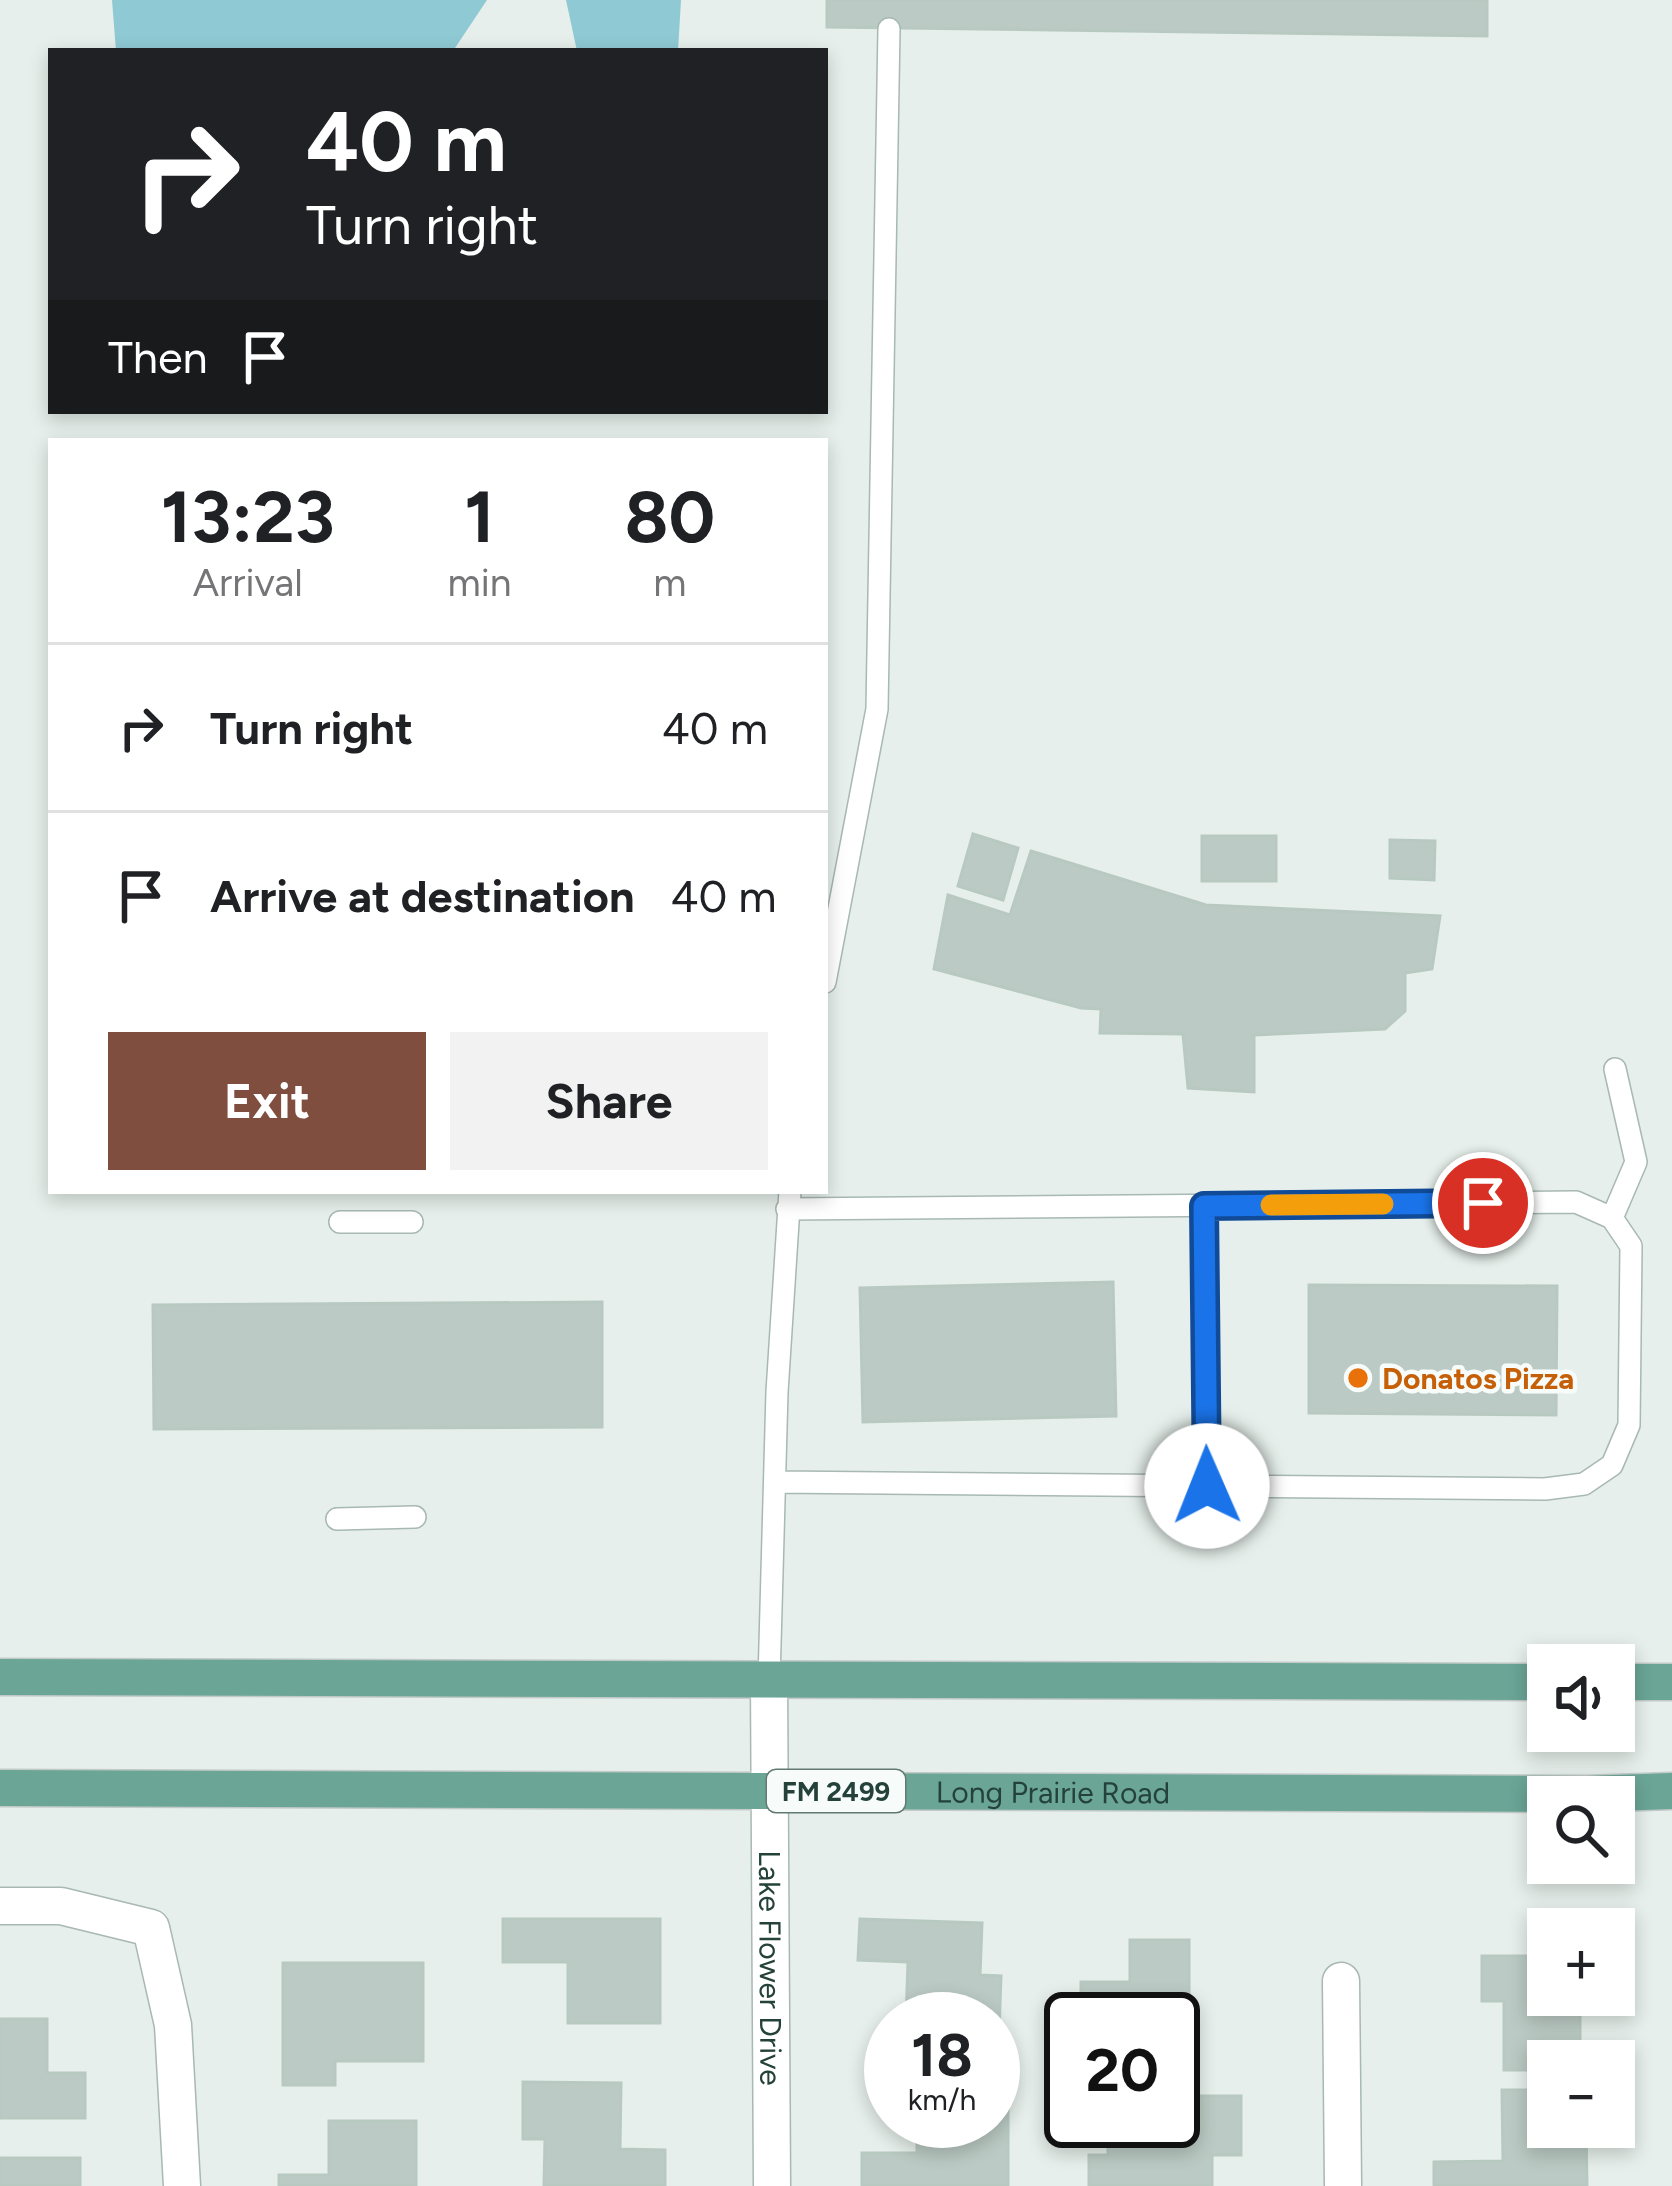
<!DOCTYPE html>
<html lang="en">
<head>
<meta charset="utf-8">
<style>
  body { margin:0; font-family:Figtree,sans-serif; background:#f2f2f2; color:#202124; height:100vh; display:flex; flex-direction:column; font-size:45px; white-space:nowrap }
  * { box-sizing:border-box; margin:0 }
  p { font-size:39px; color:#757577 }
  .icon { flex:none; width:66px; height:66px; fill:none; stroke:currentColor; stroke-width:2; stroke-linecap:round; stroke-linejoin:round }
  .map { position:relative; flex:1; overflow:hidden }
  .details { position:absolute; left:48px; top:438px; width:780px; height:756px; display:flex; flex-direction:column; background:#fff; border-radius:0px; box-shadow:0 6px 18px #0003 }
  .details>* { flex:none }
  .guide { position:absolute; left:48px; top:48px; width:780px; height:366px; border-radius:0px; box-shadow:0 6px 18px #0003; background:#202124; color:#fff; overflow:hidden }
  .buttons { position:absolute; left:1527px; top:1644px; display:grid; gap:24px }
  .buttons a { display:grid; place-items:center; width:108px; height:108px; border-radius:0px; background:#fff; box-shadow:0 6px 18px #0003; font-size:60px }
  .speed { position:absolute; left:864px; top:1992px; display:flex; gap:24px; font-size:60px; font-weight:700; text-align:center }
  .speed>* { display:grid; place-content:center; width:156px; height:156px; border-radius:50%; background:#fff; box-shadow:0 6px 18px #0003; line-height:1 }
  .speed small { font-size:30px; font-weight:400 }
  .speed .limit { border:6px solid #111; border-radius:18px; background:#fff; color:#111 }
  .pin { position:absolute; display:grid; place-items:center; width:102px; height:102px; color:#fff; margin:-51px; border:6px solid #fff; border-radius:50%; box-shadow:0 3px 12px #0007 }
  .me { position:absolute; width:132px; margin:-66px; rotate:359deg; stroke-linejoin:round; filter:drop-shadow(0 0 9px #0008) }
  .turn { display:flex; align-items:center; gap:42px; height:252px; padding:0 60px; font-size:54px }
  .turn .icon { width:156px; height:156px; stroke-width:2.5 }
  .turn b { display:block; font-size:84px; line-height:102px }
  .then { display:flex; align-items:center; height:114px; padding:0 60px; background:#0003; gap:24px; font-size:45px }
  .eta { display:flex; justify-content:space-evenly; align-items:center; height:204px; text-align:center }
  .eta b { font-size:72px; font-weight:700; line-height:84px }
  .primary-button { display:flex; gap:24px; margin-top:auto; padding:24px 60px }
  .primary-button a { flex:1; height:138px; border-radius:0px; background:#7f4e3f; color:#fff; font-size:48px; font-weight:700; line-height:138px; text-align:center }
  .primary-button a+a { background:#f2f2f2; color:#202124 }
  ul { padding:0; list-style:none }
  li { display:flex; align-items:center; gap:36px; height:168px; padding:0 60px; border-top:3px solid #e0e0e0 }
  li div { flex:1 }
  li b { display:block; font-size:45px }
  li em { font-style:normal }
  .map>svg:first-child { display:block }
  .water { fill:#8ec9d4 }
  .building { fill:#bbcac4; stroke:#b8c9c2; stroke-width:3 }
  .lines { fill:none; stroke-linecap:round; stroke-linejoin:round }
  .lane-casing { stroke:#a8b8b2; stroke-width:24 }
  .street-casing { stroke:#a8b8b2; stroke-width:39 }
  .primary-casing { stroke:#c2cac8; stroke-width:39 }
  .lane { stroke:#fff; stroke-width:21 }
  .street { stroke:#fff; stroke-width:36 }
  .primary { stroke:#6aa596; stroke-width:36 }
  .route-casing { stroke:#114b97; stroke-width:30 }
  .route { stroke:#1a73e8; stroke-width:21 }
  .slow { stroke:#f59e0b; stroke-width:21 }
  .food-dot { fill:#e8710a; stroke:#f7fbf9; stroke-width:4.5 }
  .labels { text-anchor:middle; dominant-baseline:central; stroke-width:9; stroke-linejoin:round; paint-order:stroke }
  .shield { fill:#f7fbf9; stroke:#637a73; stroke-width:3 }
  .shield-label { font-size:27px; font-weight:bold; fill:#24423a }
  .food-label { font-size:30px; font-weight:bold; fill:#c56008; stroke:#f7fbf9; text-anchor:start }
  .street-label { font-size:30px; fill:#24423a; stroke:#f7fbf9 }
</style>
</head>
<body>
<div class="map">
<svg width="1672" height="2186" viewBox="0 0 1672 2186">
  <rect width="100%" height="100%" fill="#e6efeb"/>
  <!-- water -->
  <path class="water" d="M 112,0 L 487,0 L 453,51 L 116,51 Z
    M 566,0 L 681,0 L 678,51 L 577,51 Z"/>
  <!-- building -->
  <path class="building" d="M 827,0 L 1487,0 L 1487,36 L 827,27 Z
    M 973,834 L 1018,848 L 1003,900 L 958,886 Z
    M 1202,836 L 1276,836 L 1276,881 L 1202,881 Z
    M 1390,840 L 1435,841 L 1434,880 L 1390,878 Z
    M 1031,851 L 1206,905 L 1440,916 L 1432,969 L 1405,973 L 1405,1011 L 1385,1029 L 1254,1035 L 1254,1092 L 1188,1088 L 1183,1034 L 1100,1033 L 1101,1009 L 1081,1008 L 934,969 L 948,895 L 1010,915 Z
    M 1113,1282 L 1116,1416 L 863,1422 L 860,1288 Z
    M 1309,1285 L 1557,1286 L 1556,1415 L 1309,1413 Z
    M 602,1302 L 602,1427 L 154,1429 L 153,1305 Z
    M 503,1919 L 660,1919 L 660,2023 L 568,2023 L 568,1962 L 503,1962 Z
    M 860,1919 L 982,1923 L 980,1975 L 1001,1976 L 999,2033 L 993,2033 L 993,2019 L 906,2019 L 908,1962 L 858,1960 Z
    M 1130,1940 L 1189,1940 L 1189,2046 L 1173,2046 L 1173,2019 L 1081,2019 L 1081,1982 L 1130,1982 Z
    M 1482,1956 L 1548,1956 L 1548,1995 L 1580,1995 L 1580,2061 L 1548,2061 L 1548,2070 L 1504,2070 L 1504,2001 L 1482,2001 Z
    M 283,1963 L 423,1963 L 423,2061 L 335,2061 L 335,2085 L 283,2085 Z
    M 0,2019 L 47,2019 L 47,2073 L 85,2073 L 85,2118 L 0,2118 Z
    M 523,2082 L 621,2083 L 620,2149 L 665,2150 L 665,2186 L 544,2186 L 545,2139 L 523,2139 Z
    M 993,2086 L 1008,2086 L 1008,2186 L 862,2186 L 862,2153 L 917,2153 L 917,2121 L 993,2121 Z
    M 1502,2090 L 1548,2090 L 1548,2127 L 1586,2127 L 1587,2186 L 1434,2186 L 1434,2162 L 1503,2161 Z
    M 1173,2096 L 1241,2096 L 1241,2155 L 1212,2155 L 1212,2186 L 1089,2186 L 1089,2155 L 1108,2155 L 1108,2121 L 1173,2121 Z
    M 329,2121 L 416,2121 L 416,2186 L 279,2186 L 279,2175 L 329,2175 Z
    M 0,2158 L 80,2158 L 80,2186 L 0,2186 Z"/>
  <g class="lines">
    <defs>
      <path id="lane" d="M 825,982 L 877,709 L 889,29
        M 1204,1206 L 1206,1486
        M 1612,1218 L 1636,1162 L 1615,1069
        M 340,1222 L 412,1222
        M 775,1482 L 1545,1489 L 1584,1484 L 1612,1465 L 1629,1425 L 1631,1246 L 1612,1218 L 1576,1202 L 787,1209
        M 337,1519 L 415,1517
        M 769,1680 L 777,1392 L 790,1191"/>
      <g id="street">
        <path id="s1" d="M 769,1680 L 772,2186"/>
        <path d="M 0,1906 L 61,1906 L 151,1928 L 173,2025 L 182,2186"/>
        <path d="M 1341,1981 L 1343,2186"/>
      </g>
      <g id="primary">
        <path d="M 0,1677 L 1548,1682"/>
        <path d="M 1614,1682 L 1672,1682"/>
        <path id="s2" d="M 0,1788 L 1587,1794 L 1672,1791"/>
      </g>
    </defs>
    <!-- lane casing -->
    <use href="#lane" class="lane-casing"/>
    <!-- street casing -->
    <use href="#street" class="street-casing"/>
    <!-- primary casing -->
    <use href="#primary" class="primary-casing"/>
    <!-- lane -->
    <use href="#lane" class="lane"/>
    <!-- street -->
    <use href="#street" class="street"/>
    <!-- primary -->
    <use href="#primary" class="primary"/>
  </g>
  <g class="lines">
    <defs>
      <path id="route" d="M 1207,1486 L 1204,1206 L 1483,1203"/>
    </defs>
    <!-- route casing -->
    <use href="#route" class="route-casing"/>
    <!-- route -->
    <use href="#route" class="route"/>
    <!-- slow -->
    <path class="slow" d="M 1271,1205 L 1383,1204"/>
  </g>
  <!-- markers -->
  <circle class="food-dot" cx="1358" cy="1378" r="12"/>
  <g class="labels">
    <!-- shield labels -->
    <rect class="shield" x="767" y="1770" width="138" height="42" rx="9"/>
    <g class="shield-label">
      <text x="836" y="1791">FM 2499</text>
    </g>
    <!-- food labels -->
    <g class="food-label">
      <text x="1382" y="1378">Donatos Pizza</text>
    </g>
    <!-- street labels -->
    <g class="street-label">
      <text stroke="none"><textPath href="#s2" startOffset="1053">Long Prairie Road</textPath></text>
      <text stroke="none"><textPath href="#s1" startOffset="288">Lake Flower Drive</textPath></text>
    </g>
  </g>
</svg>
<div class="buttons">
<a><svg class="icon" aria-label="sound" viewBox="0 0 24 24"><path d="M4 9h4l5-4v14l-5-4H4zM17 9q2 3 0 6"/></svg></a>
<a><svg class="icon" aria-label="search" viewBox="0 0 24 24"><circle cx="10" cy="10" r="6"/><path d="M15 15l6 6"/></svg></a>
<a>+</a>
<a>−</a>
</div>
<div class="speed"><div>18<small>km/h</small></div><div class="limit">20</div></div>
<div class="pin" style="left:1483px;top:1203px;background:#d93025"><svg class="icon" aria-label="arrive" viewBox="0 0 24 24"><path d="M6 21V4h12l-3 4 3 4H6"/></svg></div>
<svg class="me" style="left:1207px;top:1486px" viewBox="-20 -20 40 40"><circle r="19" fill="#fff"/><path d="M0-13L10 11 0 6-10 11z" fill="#1a73e8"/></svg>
<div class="guide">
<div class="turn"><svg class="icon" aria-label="right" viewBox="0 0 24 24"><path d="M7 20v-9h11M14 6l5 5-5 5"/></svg><div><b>40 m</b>Turn right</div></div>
<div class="then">Then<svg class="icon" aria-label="arrive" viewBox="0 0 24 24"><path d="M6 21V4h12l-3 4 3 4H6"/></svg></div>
</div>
<section class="details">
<div class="eta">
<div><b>13:23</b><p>Arrival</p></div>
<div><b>1</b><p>min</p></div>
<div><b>80</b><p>m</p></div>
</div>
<ul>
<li><svg class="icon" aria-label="right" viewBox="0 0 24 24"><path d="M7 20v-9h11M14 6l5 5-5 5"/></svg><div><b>Turn right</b></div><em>40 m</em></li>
<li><svg class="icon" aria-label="arrive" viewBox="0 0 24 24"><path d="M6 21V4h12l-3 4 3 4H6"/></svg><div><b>Arrive at destination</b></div><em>40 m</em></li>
</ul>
<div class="primary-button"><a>Exit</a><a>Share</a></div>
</section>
</div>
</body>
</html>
